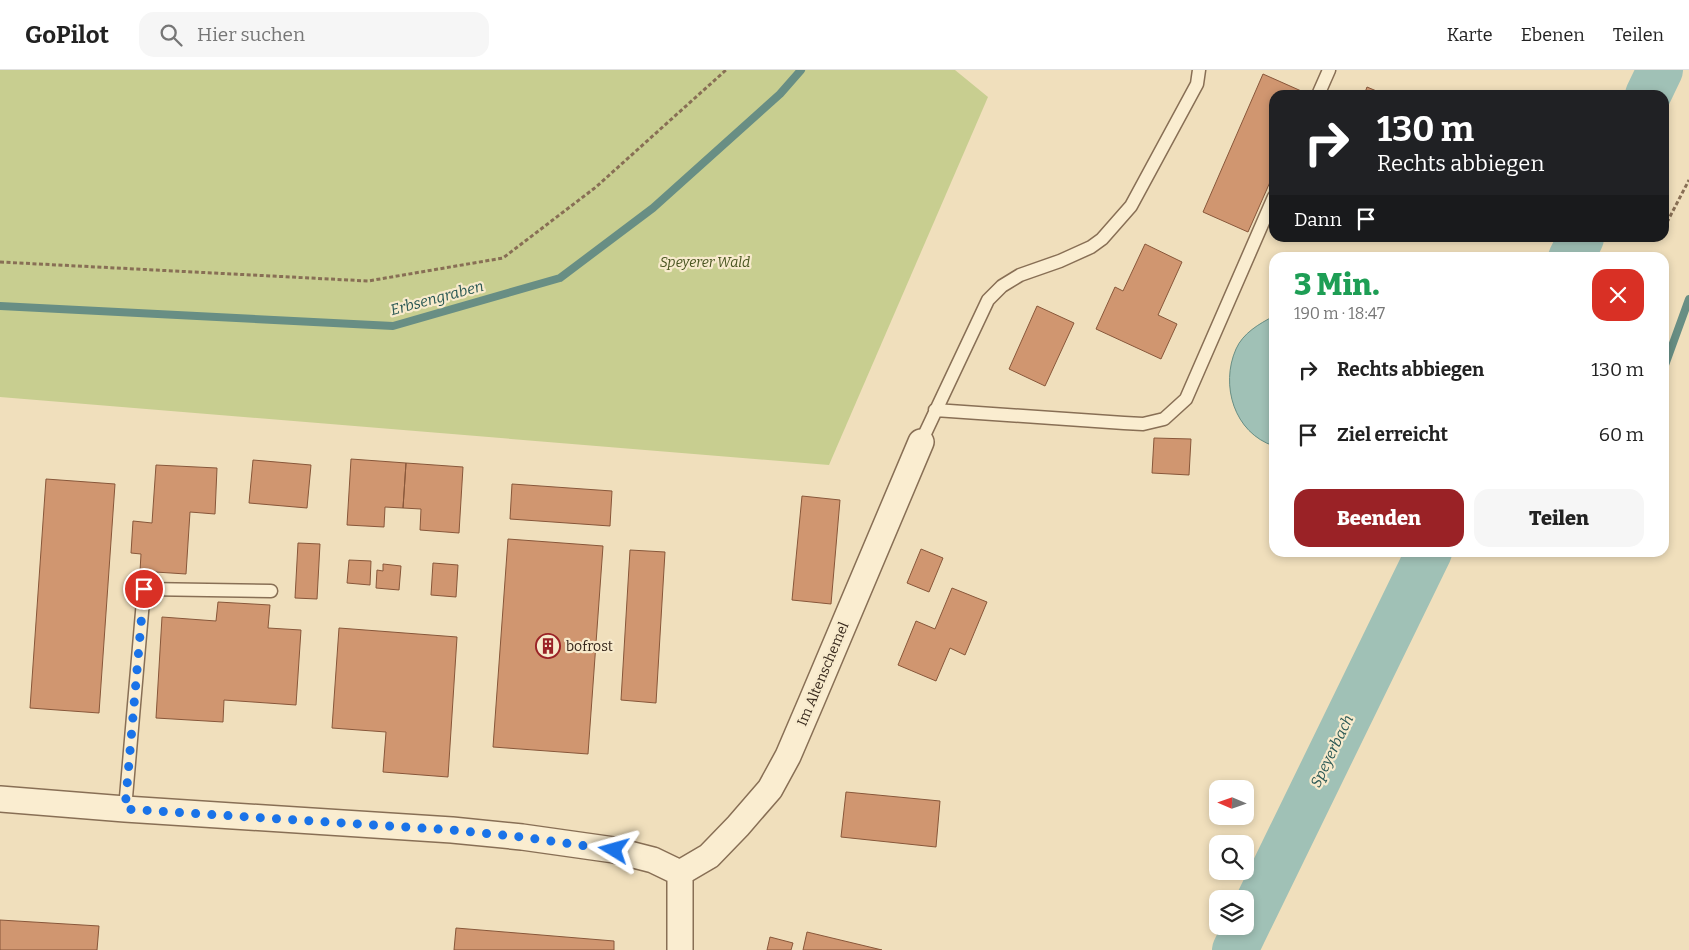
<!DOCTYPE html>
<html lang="de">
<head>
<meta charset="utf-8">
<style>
  body { margin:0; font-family:Bitter,serif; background:#f6f6f6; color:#222; height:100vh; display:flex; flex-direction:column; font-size:19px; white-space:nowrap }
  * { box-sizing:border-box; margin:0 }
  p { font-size:16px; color:#767676 }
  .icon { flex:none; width:28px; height:28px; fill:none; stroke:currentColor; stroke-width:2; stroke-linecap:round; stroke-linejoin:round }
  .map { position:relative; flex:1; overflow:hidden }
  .sheet { position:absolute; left:1269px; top:182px; width:400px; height:305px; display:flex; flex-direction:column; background:#fff; border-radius:15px; box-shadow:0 2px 8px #0003 }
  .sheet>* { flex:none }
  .top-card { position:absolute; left:1269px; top:20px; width:400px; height:152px; border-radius:15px; box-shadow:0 2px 8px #0003; background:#202124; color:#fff; overflow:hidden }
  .needle { width:32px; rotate:272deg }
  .fabs { position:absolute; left:1209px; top:710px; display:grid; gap:10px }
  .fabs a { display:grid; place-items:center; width:45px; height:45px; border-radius:10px; background:#fff; box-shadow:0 2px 8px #0003; font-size:25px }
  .pin { position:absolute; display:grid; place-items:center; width:42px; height:42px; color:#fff; margin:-21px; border:2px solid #fff; border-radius:50%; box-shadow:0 1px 5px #0007 }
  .me { position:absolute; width:55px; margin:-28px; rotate:278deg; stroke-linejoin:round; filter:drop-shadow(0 0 4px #0008) }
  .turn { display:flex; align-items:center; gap:18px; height:105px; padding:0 25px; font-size:22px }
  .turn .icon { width:65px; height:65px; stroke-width:2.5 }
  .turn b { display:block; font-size:35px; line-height:42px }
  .then { display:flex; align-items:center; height:48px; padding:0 25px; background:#0003; gap:10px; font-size:19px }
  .round { display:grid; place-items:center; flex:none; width:52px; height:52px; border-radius:15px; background:#f6f6f6 }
  .summary { display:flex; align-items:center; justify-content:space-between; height:85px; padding:0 25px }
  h1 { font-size:30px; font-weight:800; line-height:38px; color:#1e9e55 }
  .button { display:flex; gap:10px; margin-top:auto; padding:10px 25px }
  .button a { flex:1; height:58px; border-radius:15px; background:#9a2226; color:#fff; font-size:20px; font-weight:800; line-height:58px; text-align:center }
  .button a+a { background:#f6f6f6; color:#222 }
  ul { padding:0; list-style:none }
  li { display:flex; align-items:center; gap:15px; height:65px; padding:0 25px }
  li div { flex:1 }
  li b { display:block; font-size:19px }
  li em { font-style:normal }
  header { display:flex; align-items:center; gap:30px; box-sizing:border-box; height:70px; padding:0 25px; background:#fff; border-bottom:1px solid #e0e0e0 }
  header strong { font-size:24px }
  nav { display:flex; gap:28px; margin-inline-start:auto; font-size:18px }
  .search { width:350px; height:45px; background:#f6f6f6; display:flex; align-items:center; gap:12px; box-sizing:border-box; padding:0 18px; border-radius:15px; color:#767676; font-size:19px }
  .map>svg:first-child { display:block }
  .green { fill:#c8ce90 }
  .water { fill:#a0c1b6; stroke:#688e84 }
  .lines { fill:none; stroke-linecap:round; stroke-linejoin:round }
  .stream { stroke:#688e84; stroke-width:8 }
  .river { stroke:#a0c1b6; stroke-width:46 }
  .building { fill:#d09670; stroke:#88573a }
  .lane-casing { stroke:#886f55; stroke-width:15 }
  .street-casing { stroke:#886f55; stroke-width:28 }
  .path { stroke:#886f55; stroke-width:3; stroke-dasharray:4 2.5; stroke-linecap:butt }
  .lane { stroke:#faedd0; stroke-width:12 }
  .street { stroke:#faedd0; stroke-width:25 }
  .route { stroke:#1a73e8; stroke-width:9; stroke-dasharray:0 16.2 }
  .labels { text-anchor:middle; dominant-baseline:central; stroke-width:4.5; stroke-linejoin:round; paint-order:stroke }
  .park-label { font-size:14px; font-style:italic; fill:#485420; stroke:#f7eacc }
  .poi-label { font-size:14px; fill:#36271b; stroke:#f7eacc; text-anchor:start }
  .street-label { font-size:14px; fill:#36271b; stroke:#f7eacc }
  .water-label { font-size:15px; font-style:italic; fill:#295753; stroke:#f7eacc }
</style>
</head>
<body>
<header>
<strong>GoPilot</strong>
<div class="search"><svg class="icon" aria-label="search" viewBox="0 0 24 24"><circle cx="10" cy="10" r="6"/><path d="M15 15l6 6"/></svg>Hier suchen</div>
<nav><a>Karte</a><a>Ebenen</a><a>Teilen</a></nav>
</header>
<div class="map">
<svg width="1689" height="880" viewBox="0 0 1689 880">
  <rect width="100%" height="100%" fill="#f0dfbc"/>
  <!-- green -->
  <path class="green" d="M 0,0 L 955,0 L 988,27 L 829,395 L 0,327 Z"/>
  <!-- water -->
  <path class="water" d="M 1274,246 L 1274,376 C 1234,363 1220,315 1236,279 C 1243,263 1259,254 1274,246 Z"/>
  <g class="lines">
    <!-- stream -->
    <path class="stream" d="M 0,236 L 393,256 L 560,208 L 653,138 L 780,24 L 801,0
      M 1664,298 L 1689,229"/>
    <!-- river -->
    <path class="river" d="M 1648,25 L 1660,0
      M 1571,188 L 1581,168
      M 1235,880 L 1429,482"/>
  </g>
  <!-- building -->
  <path class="building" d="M 1263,4 L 1308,24 L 1274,25 L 1274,103 L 1248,162 L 1203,142 Z
    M 1367,17 L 1386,25 L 1364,25 Z
    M 1145,174 L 1182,192 L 1158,245 L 1177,254 L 1161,289 L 1096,259 L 1115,217 L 1123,221 Z
    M 1037,236 L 1074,253 L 1045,316 L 1009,299 Z
    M 1154,368 L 1191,369 L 1189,405 L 1152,403 Z
    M 351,389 L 406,393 L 403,438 L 385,437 L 384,457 L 347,455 Z
    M 253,390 L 311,395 L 307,438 L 249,433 Z
    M 406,393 L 463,397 L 459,463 L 420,460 L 421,439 L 403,438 Z
    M 156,395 L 217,398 L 215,444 L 190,442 L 186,504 L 140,501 L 141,484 L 131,483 L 133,451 L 152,453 Z
    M 46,409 L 115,414 L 99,643 L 30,638 Z
    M 512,414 L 612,421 L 610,456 L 510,449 Z
    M 802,426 L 840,430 L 831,534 L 792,530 Z
    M 508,469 L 603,476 L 588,684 L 493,677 Z
    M 298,473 L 320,474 L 317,529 L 295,528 Z
    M 921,479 L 943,488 L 929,522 L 907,513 Z
    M 630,480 L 665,482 L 656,633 L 621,630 Z
    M 349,490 L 371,491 L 370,515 L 347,513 Z
    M 433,493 L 458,495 L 456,527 L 431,525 Z
    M 383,494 L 401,496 L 399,520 L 376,518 L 377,500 L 383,501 Z
    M 952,518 L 987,532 L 965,585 L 950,578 L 936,611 L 898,595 L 916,551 L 935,559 Z
    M 218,532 L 270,535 L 268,558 L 301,560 L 296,635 L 224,630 L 223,652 L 156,648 L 162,547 L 216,551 Z
    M 339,558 L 457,567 L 448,707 L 383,702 L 386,662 L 332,658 Z
    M 846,722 L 940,731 L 936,777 L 841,767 Z
    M 0,850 L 99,856 L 97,880 L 0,880 Z
    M 456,858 L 614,871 L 614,880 L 454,880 Z
    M 807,862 L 882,880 L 803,880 Z
    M 770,867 L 793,873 L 791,880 L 767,880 Z"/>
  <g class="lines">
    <defs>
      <path id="lane" d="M 1318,25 L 1329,0
        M 935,340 L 1124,353 L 1143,354 L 1164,349 L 1186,329 L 1274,127
        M 921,372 L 988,230 L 1002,216 L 1020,205 L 1060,191 L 1091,177 L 1102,169 L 1131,136 L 1197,14 L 1199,0
        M 125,739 L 144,519 L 271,521"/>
      <path id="street" d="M 0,729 L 125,739 L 452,760 L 522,767 L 614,780 L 653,790 L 680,803
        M 680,803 L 709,786 L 738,756 L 770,719 L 788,686 L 812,630 L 921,372
        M 680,803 L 680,880"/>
    </defs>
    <!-- lane casing -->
    <use href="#lane" class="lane-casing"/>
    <!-- street casing -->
    <use href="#street" class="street-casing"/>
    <!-- path -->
    <path class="path" d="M 1664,158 L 1689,110
      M 1657,171 L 1658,168
      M 0,192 L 368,211 L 503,188 L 596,117 L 726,0"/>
    <!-- lane -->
    <use href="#lane" class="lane"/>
    <!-- street -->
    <use href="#street" class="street"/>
  </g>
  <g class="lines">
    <!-- route -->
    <path class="route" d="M 144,519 L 125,739 L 452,760 L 522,767 L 614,780"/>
  </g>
  <!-- icons -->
  <defs>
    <symbol id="building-ring" viewBox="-11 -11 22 22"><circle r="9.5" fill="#f7eacc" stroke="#9a2226" stroke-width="1.5"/><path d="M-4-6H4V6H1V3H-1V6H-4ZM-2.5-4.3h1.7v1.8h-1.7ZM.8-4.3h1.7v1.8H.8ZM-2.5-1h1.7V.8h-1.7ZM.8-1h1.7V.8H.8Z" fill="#9a2226"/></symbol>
  </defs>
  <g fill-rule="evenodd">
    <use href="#building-ring" x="534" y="562" width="28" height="28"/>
  </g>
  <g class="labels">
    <!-- park labels -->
    <g class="park-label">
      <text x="705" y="192">Speyerer Wald</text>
    </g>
    <!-- poi labels -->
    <g class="poi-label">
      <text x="566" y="576">bofrost</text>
    </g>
    <!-- street labels -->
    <g class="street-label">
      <text transform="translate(823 604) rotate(-67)">Im Altenschemel</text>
    </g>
    <!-- water labels -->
    <g class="water-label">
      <text transform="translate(437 228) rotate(-15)">Erbsengraben</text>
      <text transform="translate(1332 681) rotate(-64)">Speyerbach</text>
    </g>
  </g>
</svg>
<div class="fabs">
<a><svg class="needle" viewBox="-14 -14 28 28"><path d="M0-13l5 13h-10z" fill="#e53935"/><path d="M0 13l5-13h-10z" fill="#767676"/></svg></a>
<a><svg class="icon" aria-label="search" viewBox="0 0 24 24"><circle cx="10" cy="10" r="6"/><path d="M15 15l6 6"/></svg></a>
<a><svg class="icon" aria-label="layers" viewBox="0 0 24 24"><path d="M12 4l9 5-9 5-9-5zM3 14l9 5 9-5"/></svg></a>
</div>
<div class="pin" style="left:144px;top:519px;background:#d93025"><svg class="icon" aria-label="arrive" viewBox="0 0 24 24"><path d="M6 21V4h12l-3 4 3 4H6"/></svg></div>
<svg class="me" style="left:614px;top:780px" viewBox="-20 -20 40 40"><path d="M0-17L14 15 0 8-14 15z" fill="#1a73e8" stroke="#fff" stroke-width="4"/></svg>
<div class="top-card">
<div class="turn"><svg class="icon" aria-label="right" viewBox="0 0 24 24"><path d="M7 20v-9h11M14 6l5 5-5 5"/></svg><div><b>130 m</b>Rechts abbiegen</div></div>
<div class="then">Dann<svg class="icon" aria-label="arrive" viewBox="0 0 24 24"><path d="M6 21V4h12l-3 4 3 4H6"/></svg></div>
</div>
<section class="sheet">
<div class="summary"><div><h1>3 Min.</h1><p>190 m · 18:47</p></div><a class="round" style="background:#d93025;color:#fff"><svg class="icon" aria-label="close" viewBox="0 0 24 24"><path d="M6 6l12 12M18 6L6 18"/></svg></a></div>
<ul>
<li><svg class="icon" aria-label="right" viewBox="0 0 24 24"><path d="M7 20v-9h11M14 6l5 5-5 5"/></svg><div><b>Rechts abbiegen</b></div><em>130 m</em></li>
<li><svg class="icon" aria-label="arrive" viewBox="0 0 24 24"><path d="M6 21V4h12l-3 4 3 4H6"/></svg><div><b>Ziel erreicht</b></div><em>60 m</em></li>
</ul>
<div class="button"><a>Beenden</a><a>Teilen</a></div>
</section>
</div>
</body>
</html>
